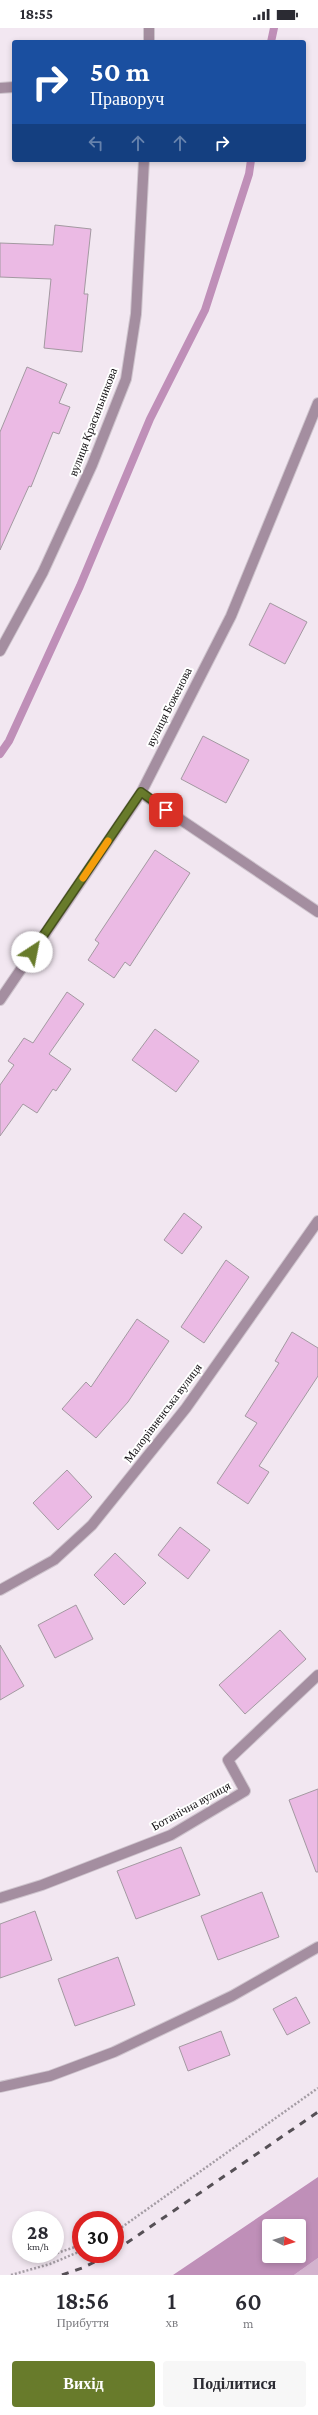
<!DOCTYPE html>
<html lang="uk">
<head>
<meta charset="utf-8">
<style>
  body { margin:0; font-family:"Crimson Pro",serif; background:#f7f7f7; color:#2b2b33; height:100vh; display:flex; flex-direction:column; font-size:15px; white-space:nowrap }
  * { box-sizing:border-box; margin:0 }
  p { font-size:13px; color:#7c7c81 }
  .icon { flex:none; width:22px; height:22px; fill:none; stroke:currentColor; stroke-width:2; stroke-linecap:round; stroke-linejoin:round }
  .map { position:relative; height:2247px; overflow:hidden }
  .sheet { display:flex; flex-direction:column; background:#fff; flex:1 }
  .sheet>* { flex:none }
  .hud { position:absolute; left:12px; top:12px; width:294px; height:122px; border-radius:4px; box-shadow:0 2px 6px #0003; background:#1a4fa0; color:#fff; overflow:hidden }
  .needle { width:26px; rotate:95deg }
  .fabs { position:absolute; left:262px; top:2191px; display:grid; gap:8px }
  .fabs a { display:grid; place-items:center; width:44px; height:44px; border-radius:4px; background:#fff; box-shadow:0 2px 6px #0003; font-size:20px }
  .speed { position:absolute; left:12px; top:2183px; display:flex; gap:8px; font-size:20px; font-weight:700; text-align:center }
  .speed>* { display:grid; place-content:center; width:52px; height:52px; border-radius:50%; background:#fff; box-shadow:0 2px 6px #0003; line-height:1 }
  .speed small { font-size:10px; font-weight:400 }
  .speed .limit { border:6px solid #d22; background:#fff; color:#111 }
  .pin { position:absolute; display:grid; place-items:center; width:34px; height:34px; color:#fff; margin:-17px; border-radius:8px; box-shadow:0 2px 6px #0006 }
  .me { position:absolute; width:44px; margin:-22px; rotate:34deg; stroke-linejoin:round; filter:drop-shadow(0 0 3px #0008) }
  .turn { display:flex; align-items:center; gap:14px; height:84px; padding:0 12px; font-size:18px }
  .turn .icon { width:52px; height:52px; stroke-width:2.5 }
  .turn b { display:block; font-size:28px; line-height:34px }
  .lanes { display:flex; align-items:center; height:38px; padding:0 12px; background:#0003; justify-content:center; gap:20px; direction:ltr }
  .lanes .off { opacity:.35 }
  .eta { display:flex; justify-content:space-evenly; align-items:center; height:68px; text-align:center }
  .eta b { font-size:24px; font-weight:600; line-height:28px }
  .action { display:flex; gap:8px; margin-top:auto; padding:8px 12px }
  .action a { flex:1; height:46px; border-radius:4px; background:#687b2b; color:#fff; font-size:16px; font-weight:600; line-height:46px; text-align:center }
  .action a+a { background:#f7f7f7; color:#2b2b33 }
  .status { display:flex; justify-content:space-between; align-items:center; height:28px; padding:0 20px; background:#fff; direction:ltr }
  .status svg { height:11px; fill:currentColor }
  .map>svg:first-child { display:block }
  .green { fill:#d3b3ce }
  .water { fill:#bf8fb8; fill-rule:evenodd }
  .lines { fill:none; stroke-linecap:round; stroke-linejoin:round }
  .stream { stroke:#bf8fb8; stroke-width:8 }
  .building { fill:#ebbae4; stroke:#a399a1 }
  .minor-casing { stroke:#cec4cd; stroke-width:12 }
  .path { stroke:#a49ca4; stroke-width:2.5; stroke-dasharray:2 2; stroke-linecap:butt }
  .minor { stroke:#a48ea0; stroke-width:10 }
  .rail { stroke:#565056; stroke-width:3; stroke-dasharray:7 7; stroke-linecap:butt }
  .route-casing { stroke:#44501c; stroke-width:10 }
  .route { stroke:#687b2b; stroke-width:7 }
  .slow { stroke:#f59e0b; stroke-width:7 }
  .labels { text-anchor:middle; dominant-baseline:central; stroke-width:4; stroke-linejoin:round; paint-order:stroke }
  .street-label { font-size:12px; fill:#120f12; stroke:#fff }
</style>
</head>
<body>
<div class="status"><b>18:55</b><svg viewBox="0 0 49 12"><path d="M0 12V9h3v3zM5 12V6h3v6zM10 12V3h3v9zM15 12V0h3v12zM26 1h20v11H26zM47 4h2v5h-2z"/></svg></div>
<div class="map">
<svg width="318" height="2247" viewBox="0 0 318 2247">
  <rect width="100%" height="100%" fill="#f2e7f1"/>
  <!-- green -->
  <path class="green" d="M 318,2230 L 318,2247 L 294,2247 Z"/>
  <!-- water -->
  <path class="water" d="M 318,2149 L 318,2230 L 294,2247 L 173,2247 ZM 269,2198 L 299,2198 L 299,2228 L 269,2228 Z"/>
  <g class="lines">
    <!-- stream -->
    <path class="stream" d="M 271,14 L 274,0
      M 0,726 L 9,713 L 80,558 L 150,391 L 205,282 L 249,146 L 251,132"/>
  </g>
  <!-- building -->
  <path class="building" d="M 55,197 L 91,201 L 84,266 L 88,266 L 82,324 L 44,320 L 51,251 L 0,249 L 0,215 L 53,217 Z
    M 27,339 L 67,356 L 59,375 L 70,379 L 59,406 L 53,404 L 31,459 L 29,458 L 0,522 L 0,404 Z
    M 270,575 L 307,594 L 285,636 L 249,617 Z
    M 203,708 L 249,732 L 226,775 L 181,751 Z
    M 155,822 L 190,845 L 130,938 L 125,934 L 114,950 L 88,932 L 99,915 L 95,912 Z
    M 67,964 L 84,976 L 49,1026 L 71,1041 L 56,1063 L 53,1061 L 37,1085 L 23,1076 L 0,1108 L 0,1057 L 14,1037 L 8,1033 L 24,1010 L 33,1015 Z
    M 155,1001 L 199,1033 L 176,1064 L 132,1032 Z
    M 184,1185 L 202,1199 L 182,1226 L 164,1212 Z
    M 226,1232 L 249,1249 L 204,1315 L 181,1299 Z
    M 137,1291 L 169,1313 L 128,1374 L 96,1410 L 62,1381 L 86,1354 L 91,1359 Z
    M 292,1304 L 318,1320 L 318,1348 L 259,1438 L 269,1444 L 248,1476 L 217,1455 L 257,1395 L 245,1388 L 279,1335 L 275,1333 Z
    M 67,1442 L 92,1469 L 58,1502 L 33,1475 Z
    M 180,1499 L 210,1522 L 188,1551 L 158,1527 Z
    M 115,1525 L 146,1555 L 124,1577 L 94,1547 Z
    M 76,1577 L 93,1611 L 55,1630 L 38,1597 Z
    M 280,1602 L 306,1631 L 245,1686 L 219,1657 Z
    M 0,1617 L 24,1658 L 0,1672 Z
    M 318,1761 L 318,1844 L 316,1844 L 289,1772 Z
    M 181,1819 L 200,1867 L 136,1891 L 117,1843 Z
    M 262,1864 L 279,1909 L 218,1932 L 201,1888 Z
    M 35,1883 L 52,1932 L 0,1950 L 0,1896 Z
    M 118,1929 L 135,1977 L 75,1998 L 58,1951 Z
    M 296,1969 L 310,1995 L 287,2007 L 273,1981 Z
    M 221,2003 L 230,2027 L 188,2043 L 179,2019 Z"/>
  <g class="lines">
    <defs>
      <path id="minor" d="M 149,14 L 149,0
        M 0,60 L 14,59
        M 0,623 L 43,544 L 92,437 L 126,351 L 136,286 L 144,132
        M 141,765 L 318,884
        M 0,972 L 141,765 L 231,588 L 318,375
        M 0,1562 L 54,1532 L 92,1497 L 186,1380 L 318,1193
        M 0,1870 L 42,1857 L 171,1807 L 245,1763 L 228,1732 L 318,1647
        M 0,2059 L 50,2048 L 114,2024 L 232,1968 L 318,1919"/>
    </defs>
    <!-- minor casing -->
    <use href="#minor" class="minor-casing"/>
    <!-- path -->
    <path class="path" d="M 115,2204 L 318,2060
      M 57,2225 L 81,2217
      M 11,2247 L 50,2236 L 81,2223"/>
    <!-- minor -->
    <use href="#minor" class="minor"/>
    <!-- rail -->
    <path class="rail" d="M 115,2223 L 318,2084
      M 62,2247 L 82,2240 L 111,2226"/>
  </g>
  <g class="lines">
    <defs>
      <path id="route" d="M 32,924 L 141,764 L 166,782"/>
    </defs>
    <!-- route casing -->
    <use href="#route" class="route-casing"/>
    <!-- route -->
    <use href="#route" class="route"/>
    <!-- slow -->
    <path class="slow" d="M 83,850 L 108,813"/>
  </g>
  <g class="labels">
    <!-- street labels -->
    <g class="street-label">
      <text transform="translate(93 394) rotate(-69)">вулиця Красильникова</text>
      <text transform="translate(169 679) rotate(-63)">вулиця Боженова</text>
      <text transform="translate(163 1385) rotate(-53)">Малорівненська вулиця</text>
      <text transform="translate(191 1778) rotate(-29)">Ботанічна вулиця</text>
    </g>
  </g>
</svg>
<div class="fabs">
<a><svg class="needle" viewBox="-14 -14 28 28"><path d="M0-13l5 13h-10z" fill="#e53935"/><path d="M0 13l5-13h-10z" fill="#7c7c81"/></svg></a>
</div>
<div class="speed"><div>28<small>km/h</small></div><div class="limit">30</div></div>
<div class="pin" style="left:166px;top:782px;background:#d93025"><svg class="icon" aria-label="arrive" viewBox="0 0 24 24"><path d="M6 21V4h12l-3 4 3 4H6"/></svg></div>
<svg class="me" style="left:32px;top:924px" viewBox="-20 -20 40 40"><circle r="19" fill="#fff"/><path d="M0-13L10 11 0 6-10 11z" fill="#687b2b"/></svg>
<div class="hud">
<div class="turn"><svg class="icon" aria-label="right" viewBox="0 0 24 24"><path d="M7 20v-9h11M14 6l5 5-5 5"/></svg><div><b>50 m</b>Праворуч</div></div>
<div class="lanes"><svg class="icon off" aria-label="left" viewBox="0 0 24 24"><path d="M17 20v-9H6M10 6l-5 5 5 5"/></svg><svg class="icon off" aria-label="ahead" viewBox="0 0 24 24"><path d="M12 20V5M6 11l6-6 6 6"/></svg><svg class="icon off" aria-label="ahead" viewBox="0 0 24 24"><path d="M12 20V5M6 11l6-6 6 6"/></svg><svg class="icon" aria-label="right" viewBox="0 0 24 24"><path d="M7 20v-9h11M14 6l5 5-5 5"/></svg></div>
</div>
</div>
<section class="sheet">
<div class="eta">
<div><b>18:56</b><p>Прибуття</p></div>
<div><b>1</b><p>хв</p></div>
<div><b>60</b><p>m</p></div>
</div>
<div class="action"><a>Вихід</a><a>Поділитися</a></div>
</section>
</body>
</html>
